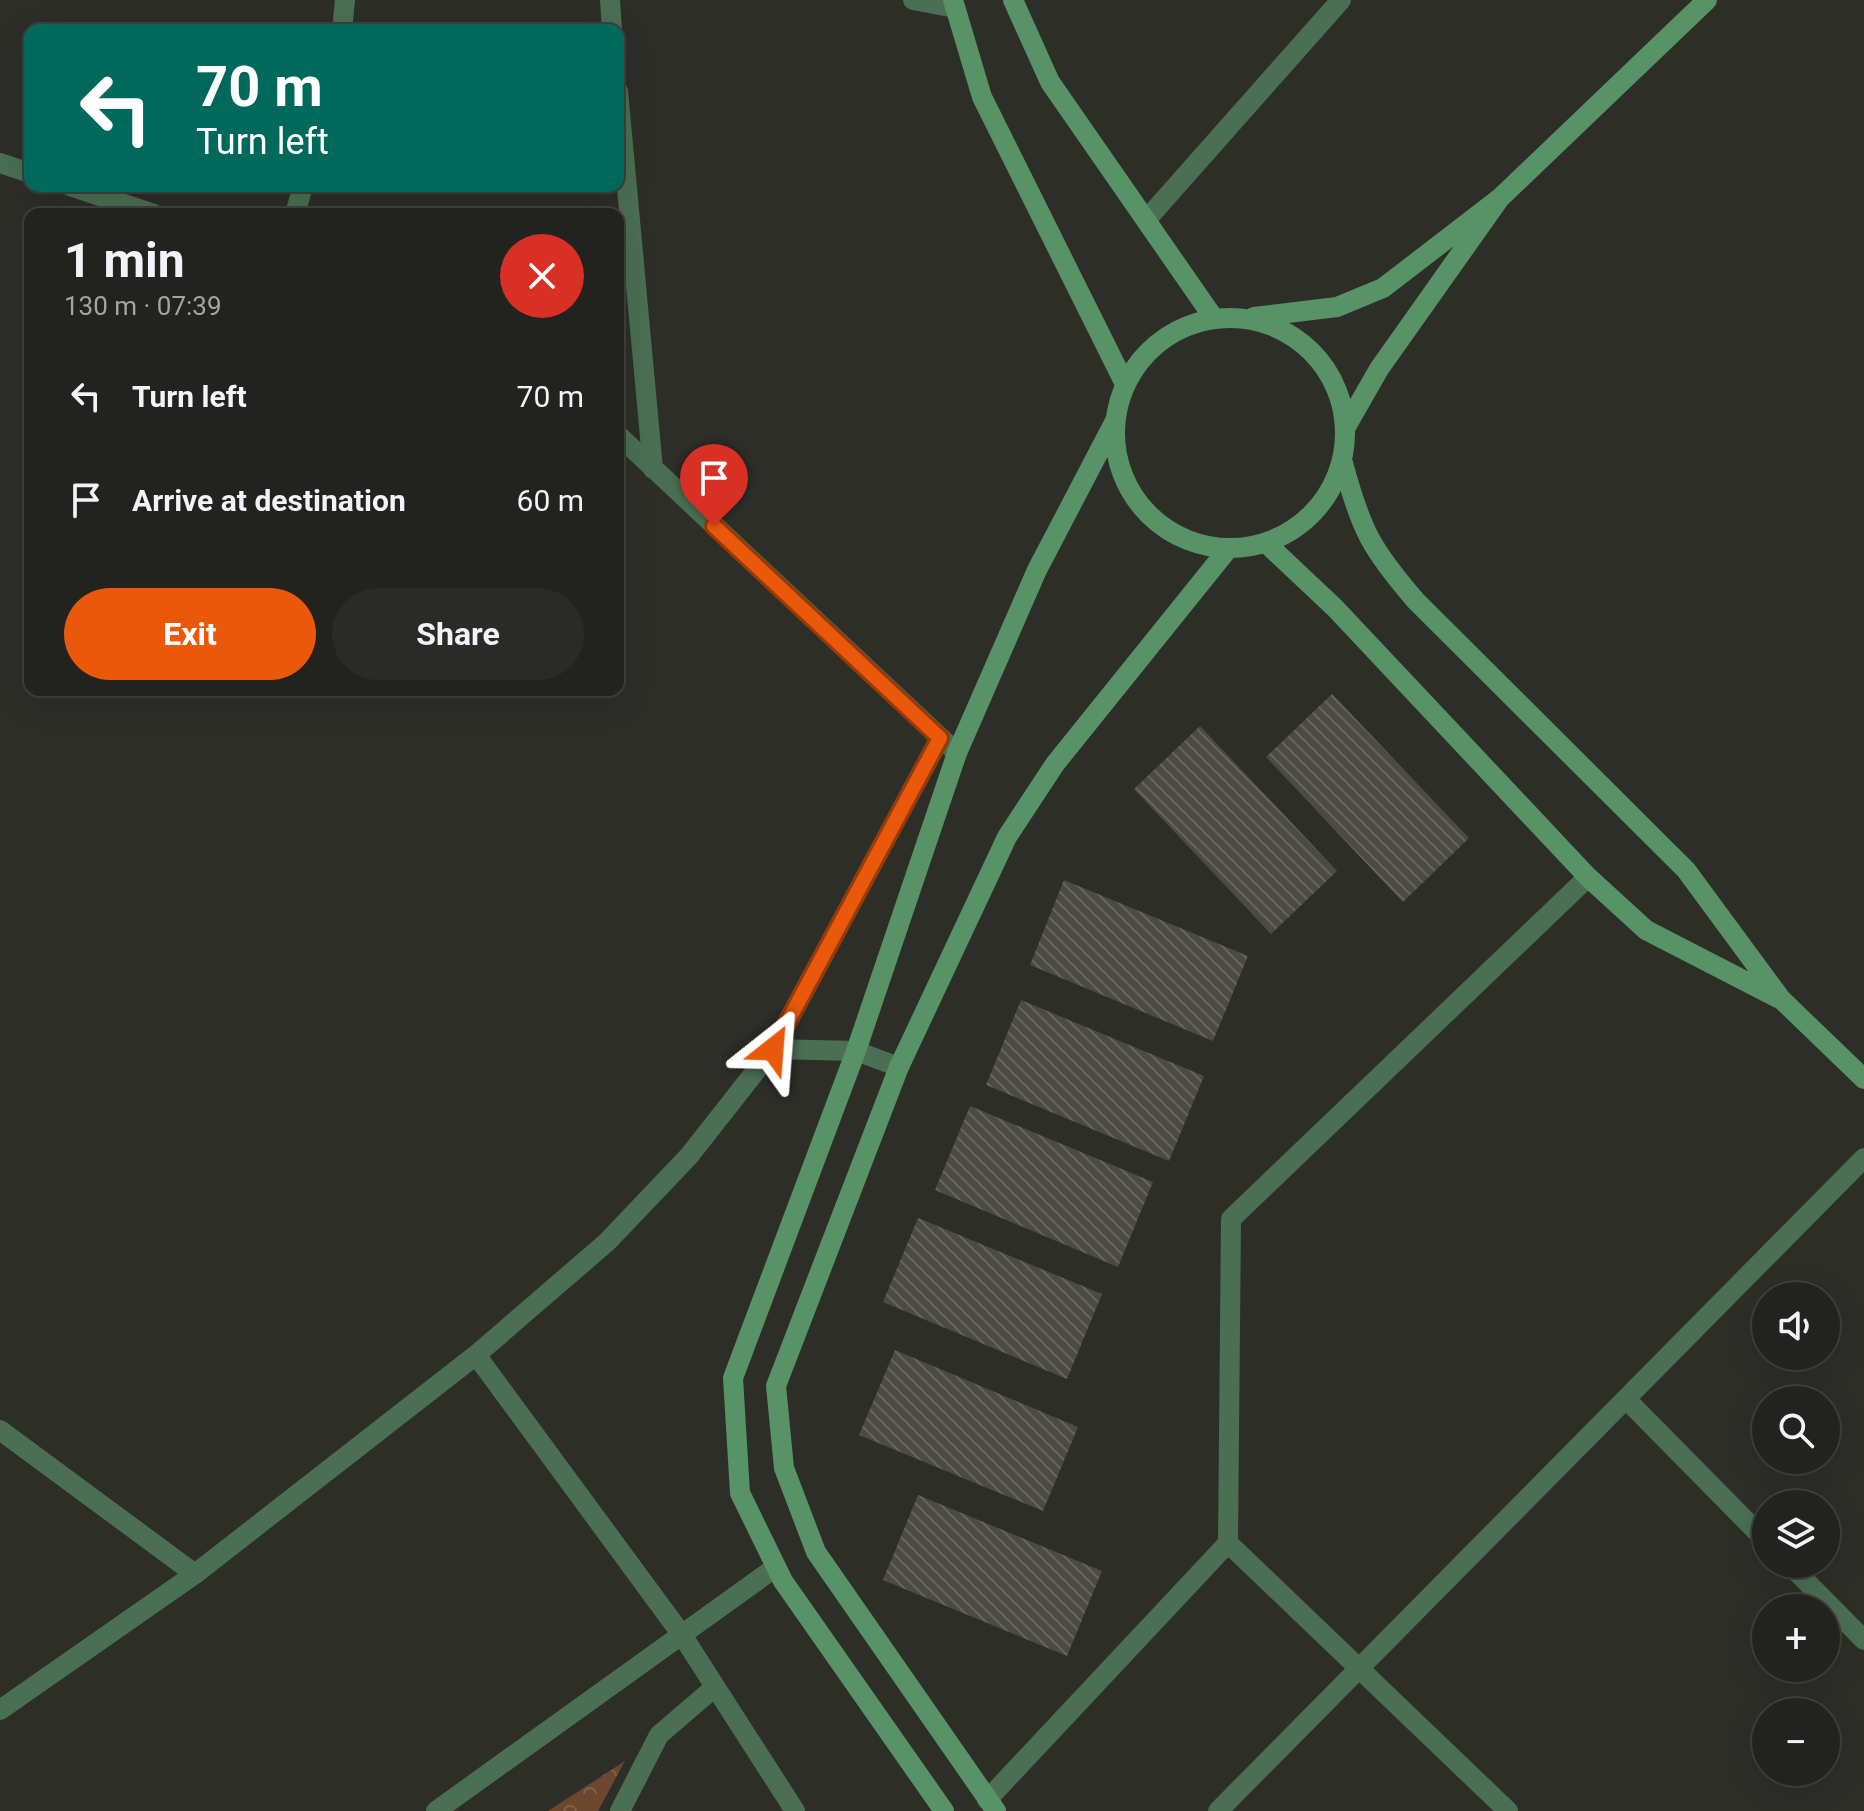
<!DOCTYPE html>
<html lang="en">
<head>
<meta charset="utf-8">
<style>
  body { margin:0; font-family:Roboto,sans-serif; background:#2a2a27; color:#f1f3f6; height:100vh; display:flex; flex-direction:column; font-size:30px; white-space:nowrap }
  * { box-sizing:border-box; margin:0 }
  p { font-size:26px; color:#a2a4a4 }
  .icon { flex:none; width:44px; height:44px; fill:none; stroke:currentColor; stroke-width:2; stroke-linecap:round; stroke-linejoin:round }
  .map { position:relative; flex:1; overflow:hidden }
  .panel { position:absolute; left:24px; top:208px; width:600px; height:488px; display:flex; flex-direction:column; background:#22221e; border-radius:16px; box-shadow:0 8px 32px #0002,0 0 0 2px #3f3f3c }
  .panel>* { flex:none }
  .hud { position:absolute; left:24px; top:24px; width:600px; height:168px; border-radius:16px; box-shadow:0 8px 32px #0002,0 0 0 2px #3f3f3c; background:#00695c; color:#fff; overflow:hidden }
  .tools { position:absolute; left:1752px; top:1282px; display:grid; gap:16px }
  .tools a { display:grid; place-items:center; width:88px; height:88px; border-radius:50%; background:#22221e; box-shadow:0 8px 32px #0002,0 0 0 2px #3f3f3c; font-size:40px }
  .pin { position:absolute; display:grid; place-items:center; width:68px; height:68px; color:#fff; margin:-82px -34px; border-radius:50% 50% 50% 0; rotate:-45deg; box-shadow:0 0 8px #0007 }
  .pin .icon { rotate:45deg }
  .me { position:absolute; width:88px; margin:-44px; rotate:28deg; stroke-linejoin:round; filter:drop-shadow(0 0 6px #0008) }
  .turn { display:flex; align-items:center; gap:28px; height:168px; padding:0 40px; font-size:36px }
  .turn .icon { width:104px; height:104px; stroke-width:2.5 }
  .turn b { display:block; font-size:56px; line-height:68px }
  .round { display:grid; place-items:center; flex:none; width:84px; height:84px; border-radius:42px; background:#2a2a27 }
  .overview { display:flex; align-items:center; justify-content:space-between; height:136px; padding:0 40px }
  h1 { font-size:48px; font-weight:700; line-height:60px }
  .action { display:flex; gap:16px; margin-top:auto; padding:16px 40px }
  .action a { flex:1; height:92px; border-radius:48px; background:#ea580c; color:#fff; font-size:32px; font-weight:700; line-height:92px; text-align:center }
  .action a+a { background:#2a2a27; color:#f1f3f6 }
  ul { padding:0; list-style:none }
  li { display:flex; align-items:center; gap:24px; height:104px; padding:0 40px }
  li div { flex:1 }
  li b { display:block; font-size:30px }
  li em { font-style:normal }
  .map>svg:first-child { display:block }
  .park { fill:url(#park-crowns) }
  .building { fill:url(#building-back-hatch) }
  .lines { fill:none; stroke-linecap:round; stroke-linejoin:round }
  .street { stroke:#4a6f53; stroke-width:20 }
  .secondary { stroke:#579366; stroke-width:20 }
  .route-casing { stroke:#983908; stroke-width:20 }
  .route { stroke:#ea580c; stroke-width:14 }
</style>
</head>
<body>
<div class="map">
<svg width="1864" height="1811" viewBox="0 0 1864 1811">
  <defs>
    <pattern id="park-crowns" width="20" height="18" patternUnits="userSpaceOnUse" patternTransform="scale(2)"><rect width="20" height="18" fill="#6c462d"/><path d="M2 6a3 3 0 1 1 6 0M12 15a3 3 0 1 1 6 0" fill="none" stroke="#81614b"/></pattern>
    <pattern id="building-back-hatch" width="6" height="6" patternUnits="userSpaceOnUse" patternTransform="scale(2)"><rect width="6" height="6" fill="#4d4a44"/><path d="M-1 5l2 2M0 0l6 6M5-1l2 2" fill="none" stroke="#66645f"/></pattern>
  </defs>
  <rect width="100%" height="100%" fill="#2d2e28"/>
  <!-- park -->
  <path class="park" d="M 625,1761 L 598,1811 L 548,1811 Z"/>
  <!-- building -->
  <path class="building" d="M 1332,694 L 1469,838 L 1403,902 L 1266,757 Z
    M 1200,726 L 1337,871 L 1271,934 L 1134,789 Z
    M 1064,880 L 1248,956 L 1213,1041 L 1030,965 Z
    M 1021,1000 L 1204,1076 L 1169,1161 L 986,1085 Z
    M 970,1106 L 1153,1182 L 1118,1267 L 935,1190 Z
    M 918,1218 L 1102,1294 L 1067,1379 L 883,1302 Z
    M 895,1350 L 1078,1427 L 1043,1511 L 859,1435 Z
    M 918,1495 L 1102,1571 L 1067,1656 L 883,1580 Z"/>
  <g class="lines">
    <!-- street -->
    <path class="street" d="M 610,0 L 612,30
      M 913,0 L 955,8
      M 342,30 L 345,0
      M 618,91 L 653,469
      M 0,163 L 30,173
      M 70,186 L 154,214
      M 295,214 L 303,186
      M 1147,219 L 1341,0
      M 618,435 L 957,753
      M 773,1049 L 940,738
      M 476,1355 L 682,1635 L 795,1811
      M 1626,1399 L 1766,1541
      M 0,1430 L 195,1574
      M 1228,1543 L 1508,1811
      M 1789,1564 L 1864,1640
      M 0,1710 L 195,1574 L 476,1355 L 607,1242 L 689,1156 L 773,1049 L 856,1051 L 899,1067
      M 987,1800 L 1228,1543 L 1231,1219 L 1588,877
      M 436,1811 L 776,1567
      M 620,1811 L 659,1735 L 715,1687
      M 1218,1811 L 1864,1158"/>
    <!-- secondary -->
    <path class="secondary" d="M 953,0 L 982,97 L 1125,384
      M 1013,0 L 1050,82 L 1213,317
      M 1500,198 L 1707,0
      M 1254,317 L 1337,307 L 1383,288 L 1500,198 L 1379,369 L 1347,425
      M1115 433a115 115 0 1 1 230 0a115 115 0 1 1-230 0Z
      M 1343,463 C 1361,530 1371,549 1416,601 L 1686,870 L 1781,999 L 1864,1079
      M 1266,543 L 1335,608 L 1588,877 L 1646,930 L 1778,998
      M 944,1811 L 783,1581 L 740,1493 L 733,1378 L 856,1051 L 957,753 L 1037,570 L 1115,421
      M 996,1811 L 816,1552 L 784,1468 L 776,1386 L 899,1067 L 1007,837 L 1055,764 L 1228,549"/>
  </g>
  <g class="lines">
    <defs>
      <path id="route" d="M 714,526 L 940,738 L 773,1049"/>
    </defs>
    <!-- route casing -->
    <use href="#route" class="route-casing"/>
    <!-- route -->
    <use href="#route" class="route"/>
  </g>
</svg>
<div class="tools">
<a><svg class="icon" aria-label="sound" viewBox="0 0 24 24"><path d="M4 9h4l5-4v14l-5-4H4zM17 9q2 3 0 6"/></svg></a>
<a><svg class="icon" aria-label="search" viewBox="0 0 24 24"><circle cx="10" cy="10" r="6"/><path d="M15 15l6 6"/></svg></a>
<a><svg class="icon" aria-label="layers" viewBox="0 0 24 24"><path d="M12 4l9 5-9 5-9-5zM3 14l9 5 9-5"/></svg></a>
<a>+</a>
<a>−</a>
</div>
<div class="pin" style="left:714px;top:526px;background:#d93025"><svg class="icon" aria-label="arrive" viewBox="0 0 24 24"><path d="M6 21V4h12l-3 4 3 4H6"/></svg></div>
<svg class="me" style="left:773px;top:1049px" viewBox="-20 -20 40 40"><path d="M0-17L14 15 0 8-14 15z" fill="#ea580c" stroke="#fff" stroke-width="4"/></svg>
<div class="hud">
<div class="turn"><svg class="icon" aria-label="left" viewBox="0 0 24 24"><path d="M17 20v-9H6M10 6l-5 5 5 5"/></svg><div><b>70 m</b>Turn left</div></div>
</div>
<section class="panel">
<div class="overview"><div><h1>1 min</h1><p>130 m · 07:39</p></div><a class="round" style="background:#d93025;color:#fff"><svg class="icon" aria-label="close" viewBox="0 0 24 24"><path d="M6 6l12 12M18 6L6 18"/></svg></a></div>
<ul>
<li><svg class="icon" aria-label="left" viewBox="0 0 24 24"><path d="M17 20v-9H6M10 6l-5 5 5 5"/></svg><div><b>Turn left</b></div><em>70 m</em></li>
<li><svg class="icon" aria-label="arrive" viewBox="0 0 24 24"><path d="M6 21V4h12l-3 4 3 4H6"/></svg><div><b>Arrive at destination</b></div><em>60 m</em></li>
</ul>
<div class="action"><a>Exit</a><a>Share</a></div>
</section>
</div>
</body>
</html>
